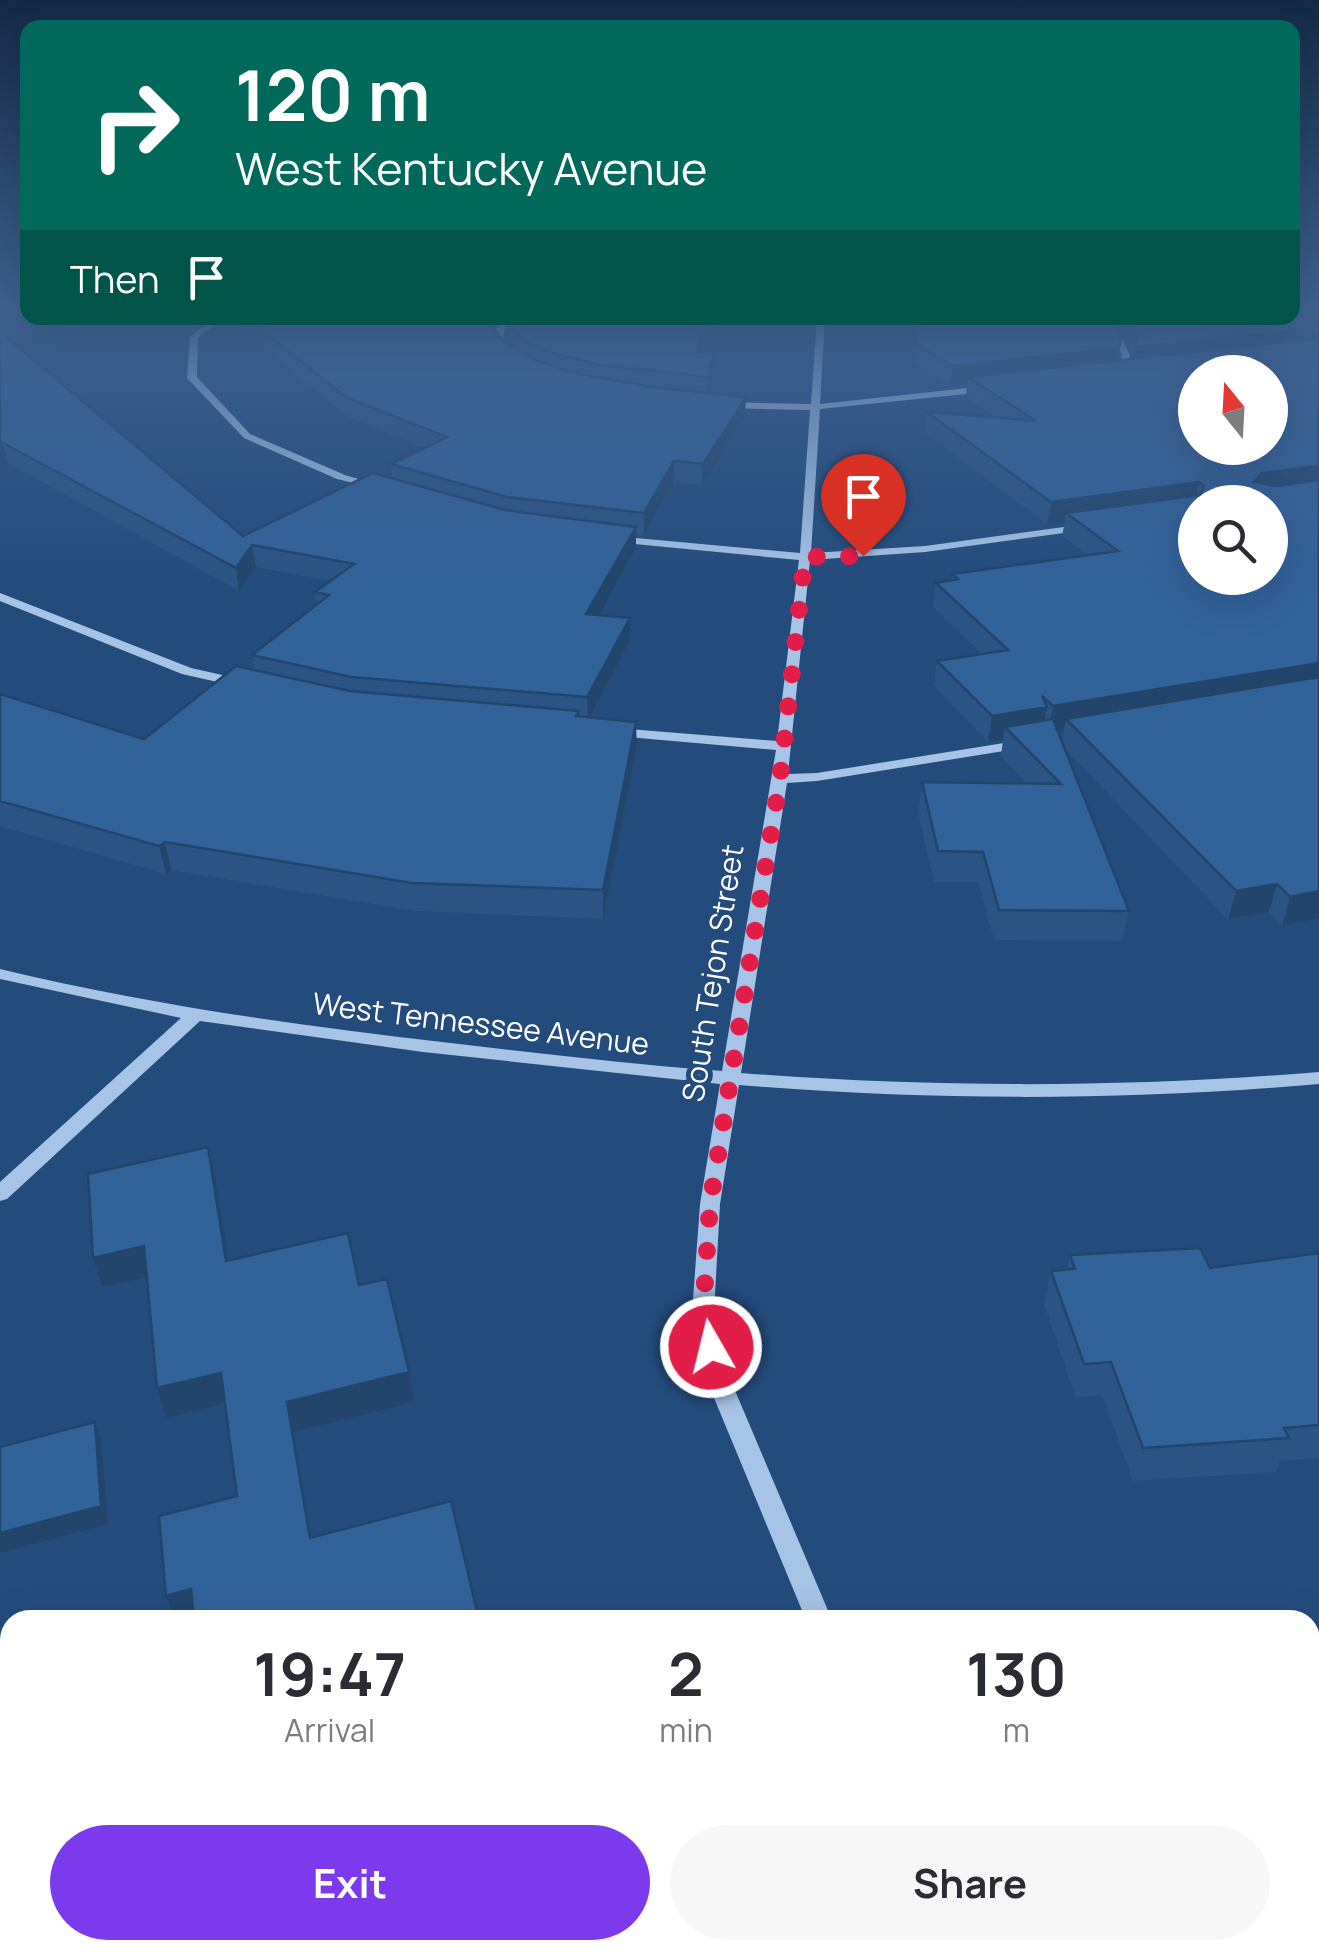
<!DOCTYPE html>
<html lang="en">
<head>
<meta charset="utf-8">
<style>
  body { margin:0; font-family:Manrope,sans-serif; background:#f7f7f7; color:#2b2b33; height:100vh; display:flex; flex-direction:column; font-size:38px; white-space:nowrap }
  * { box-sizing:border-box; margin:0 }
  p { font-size:32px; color:#7c7c81 }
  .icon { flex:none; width:55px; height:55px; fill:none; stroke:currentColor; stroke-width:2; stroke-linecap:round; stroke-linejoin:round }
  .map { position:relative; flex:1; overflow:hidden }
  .side { position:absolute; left:0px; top:1610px; width:1320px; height:350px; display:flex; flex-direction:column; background:#fff; border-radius:30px 30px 0 0; box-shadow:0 10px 40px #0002 }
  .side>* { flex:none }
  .banner { position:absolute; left:20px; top:20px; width:1280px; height:305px; border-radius:20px; box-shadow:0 10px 40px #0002; background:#00695c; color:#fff; overflow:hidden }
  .needle { width:65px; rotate:342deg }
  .tools { position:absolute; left:1178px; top:355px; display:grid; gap:20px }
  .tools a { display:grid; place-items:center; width:110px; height:110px; border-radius:50%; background:#fff; box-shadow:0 10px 40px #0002; font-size:50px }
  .pin { position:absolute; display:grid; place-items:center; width:85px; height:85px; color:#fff; margin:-102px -42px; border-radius:50% 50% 50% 0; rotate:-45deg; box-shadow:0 0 10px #0007 }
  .pin .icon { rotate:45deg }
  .me { position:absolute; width:110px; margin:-55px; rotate:352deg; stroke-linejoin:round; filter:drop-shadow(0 0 8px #0008) }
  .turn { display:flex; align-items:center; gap:35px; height:210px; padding:0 50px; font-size:45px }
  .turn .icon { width:130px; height:130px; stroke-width:2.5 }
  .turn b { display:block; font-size:70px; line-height:85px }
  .then { display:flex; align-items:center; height:95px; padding:0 50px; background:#0003; gap:20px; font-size:38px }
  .eta { display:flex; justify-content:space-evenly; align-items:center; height:170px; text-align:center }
  .eta b { font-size:60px; font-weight:700; line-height:70px }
  .primary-button { display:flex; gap:20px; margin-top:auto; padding:20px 50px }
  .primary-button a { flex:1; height:115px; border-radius:60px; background:#7c3aed; color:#fff; font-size:40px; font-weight:700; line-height:115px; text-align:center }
  .primary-button a+a { background:#f7f7f7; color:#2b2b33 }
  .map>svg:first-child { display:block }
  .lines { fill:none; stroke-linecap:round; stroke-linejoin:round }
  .minor { fill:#a7c4e6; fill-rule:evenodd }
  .wall { fill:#2b5484; fill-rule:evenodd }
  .shaded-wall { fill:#23456c }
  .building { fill:#32629a; stroke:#23456c; stroke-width:2.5; fill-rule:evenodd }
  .route { stroke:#e11d48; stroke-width:18; stroke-dasharray:0 32.4 }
  .labels { text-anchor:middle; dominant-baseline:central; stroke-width:10; stroke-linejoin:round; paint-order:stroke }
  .street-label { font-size:30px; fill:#fff; stroke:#234c7d }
</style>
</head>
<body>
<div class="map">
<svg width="1319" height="1960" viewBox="0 0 1319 1960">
  <rect width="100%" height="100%" fill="#234c7d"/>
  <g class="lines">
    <!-- minor -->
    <path class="minor" d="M 214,318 L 223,318 L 198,338 L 197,377 L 250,434 L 345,475 L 379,485 L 379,489 L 337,479 L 244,438 L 187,378 L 190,337 Z
      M 499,318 L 507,318 L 503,336 L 510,354 L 504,354 L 495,336 Z
      M 817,318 L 825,318 L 820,404 L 986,386 L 991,389 L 986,392 L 820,409 L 811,553 L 925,546 L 1086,524 L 1092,527 L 1086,530 L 925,552 L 810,560 L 788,774 L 817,773 L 1023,740 L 1030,744 L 1023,748 L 817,781 L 787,783 L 741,1073 C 934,1088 1126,1088 1319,1072 L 1319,1084 C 1125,1101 933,1101 739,1085 L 720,1204 L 714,1313 L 731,1381 L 832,1620 L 806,1620 L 707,1381 L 692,1313 L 700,1204 L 720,1084 L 423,1052 L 200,1021 L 7,1199 L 0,1201 L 0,1182 L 181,1018 L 0,979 L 0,969 C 146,1004 293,1025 442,1042 C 536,1053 629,1064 722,1071 L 776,750 L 616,736 L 609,732 L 616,728 L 777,741 L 799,560 L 614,542 L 608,539 L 614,536 L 800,553 L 810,410 L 723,408 L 718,405 L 723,402 L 811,404 Z
      M 1104,318 L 1112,318 L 1130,355 L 1126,376 L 1119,374 L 1122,355 Z
      M 0,593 L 191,668 L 249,681 L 251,684 L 244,688 L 182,674 L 0,601 Z
      M 941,1950 L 973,1950 L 977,1960 L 945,1960 Z"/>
  </g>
  <!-- wall -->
  <path class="wall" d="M 1319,306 L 1319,918 L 1282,926 L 1269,912 L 1228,919 L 1065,749 L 1129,911 L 1122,941 L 994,940 L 978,882 L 934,882 L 918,812 L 922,782 L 1027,784 L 1001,756 L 1003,740 L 988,742 L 934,686 L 937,661 L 982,654 L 933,607 L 936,583 L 952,580 L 952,574 L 1088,555 L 1062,536 L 1065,522 L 1047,524 L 925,432 L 927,412 L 997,418 L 966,396 L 967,384 L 950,386 L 914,362 L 915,338 L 913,318 L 1112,318 L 1121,337 L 1117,360 L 1133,359 L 1133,353 L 1116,318 L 1292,318 ZM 1064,730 L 1062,742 L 1057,731 Z
    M 228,318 L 496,318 L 493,327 L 504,341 L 516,348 L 508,339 L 508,318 L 712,318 L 701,352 L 713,371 L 709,393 L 745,416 L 702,485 L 673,482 L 644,535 L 636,534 L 636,548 L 599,615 L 630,618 L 630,641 L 590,717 L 637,748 L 603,919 L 416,911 L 171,870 L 166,874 L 0,826 L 0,694 L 144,739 L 255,670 L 252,655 L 316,605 L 315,592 L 330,581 L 256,567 L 239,591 L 8,463 L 0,465 L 0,332 L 243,536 L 392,479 L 391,464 L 424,448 L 348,417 Z
    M 1319,1253 L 1319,1458 L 1280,1461 L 1276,1472 L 1133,1481 L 1102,1395 L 1076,1398 L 1044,1304 L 1051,1271 L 1067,1270 L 1070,1255 L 1210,1268 Z
    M 1319,1690 L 1319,1916 L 1314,1918 L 1310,1912 L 1310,1693 Z"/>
  <!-- shaded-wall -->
  <path class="shaded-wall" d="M 707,318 L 712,318 L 696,370 L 696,352 Z
    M 1309,329 L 1305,347 L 1132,366 L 1136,347 Z
    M 1119,348 L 1116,368 L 968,377 L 967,384 L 950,386 L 952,366 Z
    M 714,352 L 713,371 L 708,396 L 708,377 Z
    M 746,397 L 745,416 L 702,485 L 703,464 Z
    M 3,443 L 8,463 L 0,465 L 0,444 Z
    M 674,461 L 673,482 L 644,535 L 644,513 Z
    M 1319,466 L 1319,485 L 1257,495 L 1254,482 L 1262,473 Z
    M 1199,482 L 1194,504 L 1066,513 L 1065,522 L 1047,524 L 1051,502 Z
    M 636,527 L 636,548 L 587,637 L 586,614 Z
    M 252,545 L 256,567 L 239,591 L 236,568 Z
    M 630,618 L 630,641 L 588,721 L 587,697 Z
    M 1319,663 L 1319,688 L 1066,719 L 1064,730 L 1048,732 L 1053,706 Z
    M 1047,707 L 1042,733 L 1005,727 L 1003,740 L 988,742 L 992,716 Z
    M 636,722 L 637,748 L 603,919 L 603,890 Z
    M 165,842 L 171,870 L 166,874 L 159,846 Z
    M 1277,884 L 1269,912 L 1228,919 L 1236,891 Z
    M 1319,891 L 1319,918 L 1282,926 L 1290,897 Z
    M 208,1147 L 215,1176 L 233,1290 L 226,1261 Z
    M 144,1246 L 152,1276 L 102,1287 L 93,1258 Z
    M 409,1372 L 414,1402 L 293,1432 L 316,1567 L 310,1538 L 287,1402 Z
    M 221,1373 L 229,1402 L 166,1418 L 157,1388 Z
    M 95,1422 L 101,1440 L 108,1524 L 0,1553 L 0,1533 Z
    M 191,1589 L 201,1618 L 193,1620 L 174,1620 L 166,1596 Z
    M 247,1950 L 302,1950 L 301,1960 L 220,1960 Z"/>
  <!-- building -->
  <path class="building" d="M 1292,306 L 1319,306 L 1319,466 L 1262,473 L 1254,482 L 1276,486 L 1319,480 L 1319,663 L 1053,706 L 1042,696 L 1047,707 L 992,716 L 937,661 L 1008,650 L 936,583 L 958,579 L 952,574 L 1118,551 L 1066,513 L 1200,495 L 1204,486 L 1199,482 L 1051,502 L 927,412 L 1036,421 L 968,377 L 1314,339 L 1317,335 L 1309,329 L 1136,347 L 1137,335 L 1128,318 L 1292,318 ZM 1195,372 L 1270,372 L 1270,448 L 1195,448 ZM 1195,502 L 1270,502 L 1270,578 L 1195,578 Z
    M 247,318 L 492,318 L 492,326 L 504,341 L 533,359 L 568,372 L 652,387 L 746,397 L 703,464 L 674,461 L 644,513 L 507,497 L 391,464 L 447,437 L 346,397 Z
    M 508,318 L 707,318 L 696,352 L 714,352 L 708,377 L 596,364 L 554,354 L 523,340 L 507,321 Z
    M 917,318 L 1112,318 L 1121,337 L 1119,348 L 952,366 L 916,343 Z
    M 0,332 L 243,536 L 373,473 L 505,510 L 636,527 L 586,614 L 630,618 L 587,697 L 351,677 L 252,655 L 329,595 L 315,592 L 354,564 L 252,545 L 236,568 L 3,443 L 0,444 Z
    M 236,666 L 350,691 L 579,711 L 576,716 L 636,722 L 603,890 L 412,883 L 165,842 L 159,846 L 0,801 L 0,694 L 144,739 Z
    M 1319,677 L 1319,891 L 1290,897 L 1277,884 L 1236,891 L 1066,719 Z
    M 1053,719 L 1129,911 L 999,910 L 983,852 L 938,851 L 922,782 L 1061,784 L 1005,727 Z
    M 208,1147 L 226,1261 L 348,1233 L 359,1285 L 387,1279 L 409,1372 L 287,1402 L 310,1538 L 451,1501 L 479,1620 L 194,1620 L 191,1589 L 166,1596 L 159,1516 L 237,1496 L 221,1373 L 157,1388 L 144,1246 L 93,1258 L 88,1174 Z
    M 1200,1248 L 1210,1268 L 1319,1253 L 1319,1425 L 1284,1428 L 1289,1438 L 1143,1448 L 1111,1362 L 1084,1364 L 1051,1271 L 1075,1269 L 1070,1255 Z
    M 95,1422 L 101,1506 L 0,1533 L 0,1447 Z
    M 1319,1690 L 1319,1894 L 1310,1880 L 1310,1693 Z
    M 10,1886 L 10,1950 L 247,1950 L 220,1960 L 0,1960 L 0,1889 Z
    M 298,1950 L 550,1950 L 552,1960 L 300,1960 Z"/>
  <!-- sky -->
  <linearGradient id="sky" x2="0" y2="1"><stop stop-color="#132a45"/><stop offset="0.53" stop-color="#3f618f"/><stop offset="1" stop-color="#3f618f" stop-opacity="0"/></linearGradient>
  <rect width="1319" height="580" fill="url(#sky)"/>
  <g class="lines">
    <!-- route -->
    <path class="route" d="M 711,1347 L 703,1313 L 710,1204 L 780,779 L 805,557 L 863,556"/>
  </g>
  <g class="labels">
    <!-- street labels -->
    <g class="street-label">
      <text transform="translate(712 973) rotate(-81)">South Tejon Street</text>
      <text transform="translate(481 1023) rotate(7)">West Tennessee Avenue</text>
    </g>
  </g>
</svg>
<div class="tools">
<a><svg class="needle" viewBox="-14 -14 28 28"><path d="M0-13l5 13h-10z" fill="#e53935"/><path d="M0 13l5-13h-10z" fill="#7c7c81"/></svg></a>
<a><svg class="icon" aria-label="search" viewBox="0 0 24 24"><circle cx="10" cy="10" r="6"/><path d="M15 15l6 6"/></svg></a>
</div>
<div class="pin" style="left:863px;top:556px;background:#d93025"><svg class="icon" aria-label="arrive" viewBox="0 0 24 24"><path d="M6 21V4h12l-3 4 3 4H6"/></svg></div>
<svg class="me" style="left:711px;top:1347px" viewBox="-20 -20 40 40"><circle r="17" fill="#e11d48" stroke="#fff" stroke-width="3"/><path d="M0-11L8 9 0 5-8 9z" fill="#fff"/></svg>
<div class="banner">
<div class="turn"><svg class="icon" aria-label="right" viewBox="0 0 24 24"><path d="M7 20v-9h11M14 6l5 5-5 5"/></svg><div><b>120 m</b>West Kentucky Avenue</div></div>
<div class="then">Then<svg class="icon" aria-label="arrive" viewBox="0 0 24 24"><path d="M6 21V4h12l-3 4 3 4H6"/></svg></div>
</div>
<section class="side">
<div class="eta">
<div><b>19:47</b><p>Arrival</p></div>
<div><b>2</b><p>min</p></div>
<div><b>130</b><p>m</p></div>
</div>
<div class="primary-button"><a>Exit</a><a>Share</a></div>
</section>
</div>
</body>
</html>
